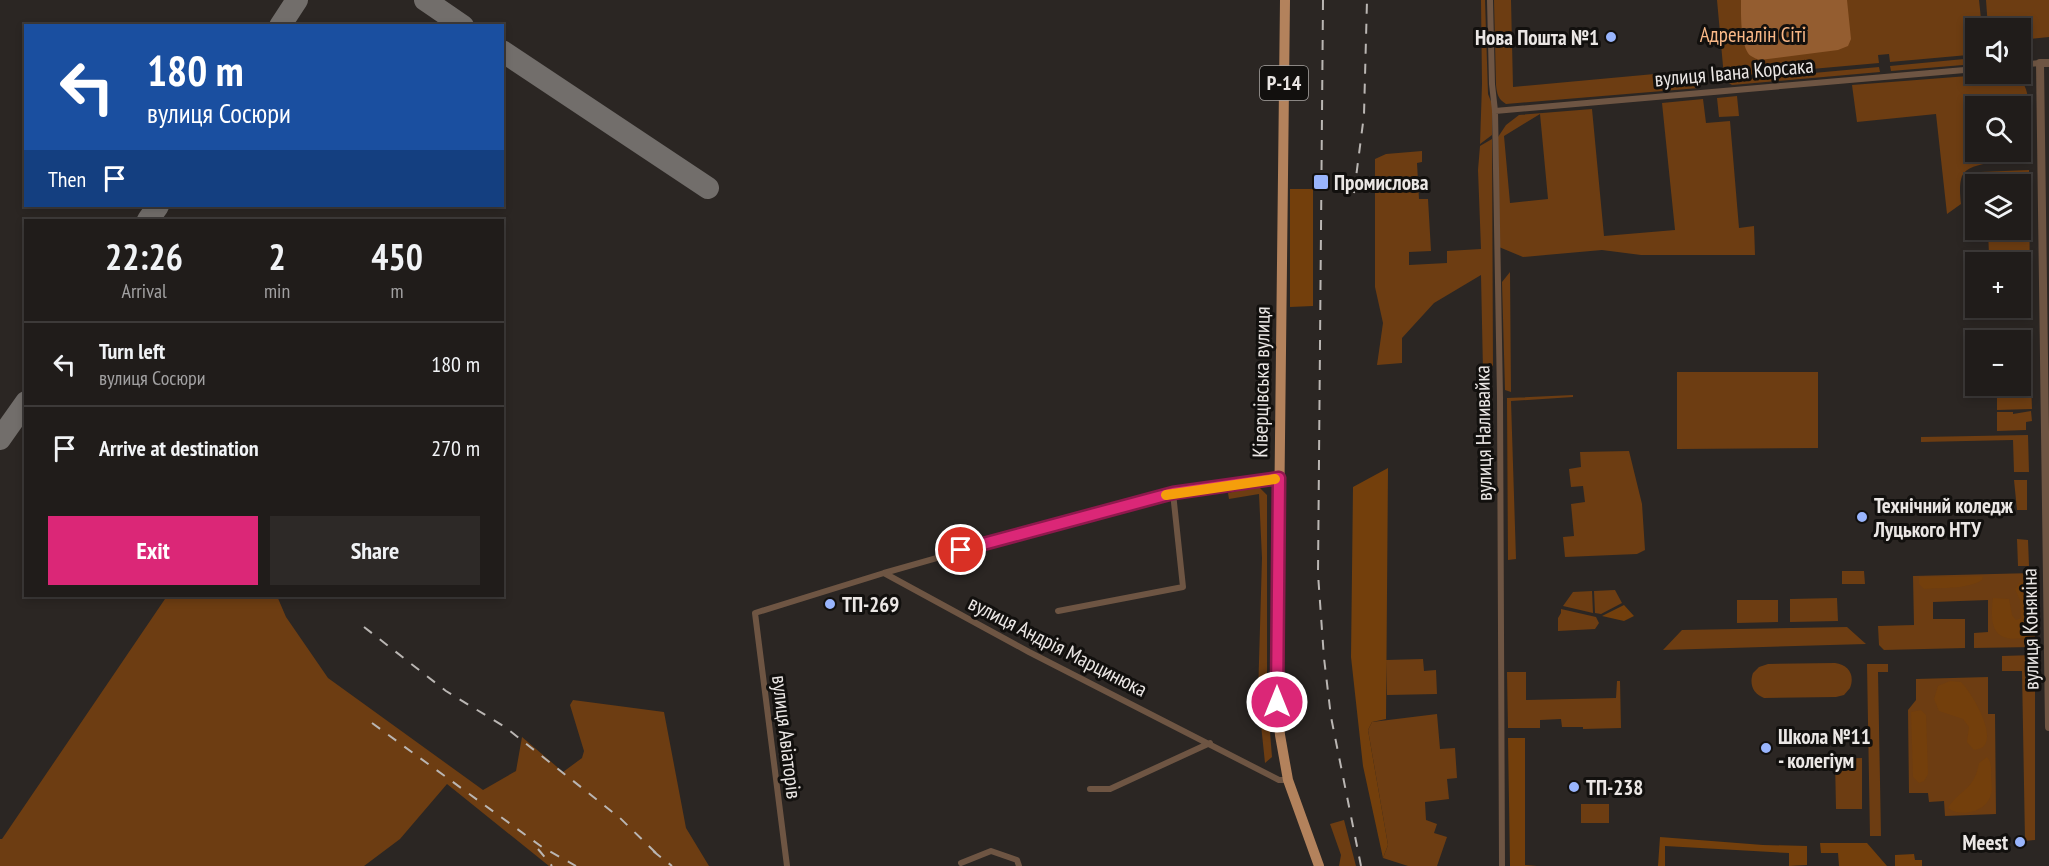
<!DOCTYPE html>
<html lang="en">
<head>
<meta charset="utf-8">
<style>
  body { margin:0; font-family:"PT Sans Narrow",sans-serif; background:#2d2927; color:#f1f3f6; height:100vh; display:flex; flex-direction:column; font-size:22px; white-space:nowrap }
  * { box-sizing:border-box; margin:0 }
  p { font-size:20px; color:#a2a1a2 }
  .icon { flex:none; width:33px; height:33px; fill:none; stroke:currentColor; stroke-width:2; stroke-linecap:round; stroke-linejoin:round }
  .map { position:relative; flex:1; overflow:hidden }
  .details { position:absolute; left:24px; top:219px; width:480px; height:378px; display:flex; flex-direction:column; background:#201c1a; border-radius:0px; box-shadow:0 3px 9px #0003,0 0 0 2px #3d3a39 }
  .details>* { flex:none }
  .hud { position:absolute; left:24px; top:24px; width:480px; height:183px; border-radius:0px; box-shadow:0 3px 9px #0003,0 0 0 2px #3d3a39; background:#1a4fa0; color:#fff; overflow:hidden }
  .fabs { position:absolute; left:1965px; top:18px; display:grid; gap:12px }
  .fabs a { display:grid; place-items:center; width:66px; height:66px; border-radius:0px; background:#201c1a; box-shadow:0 3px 9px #0003,0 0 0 2px #3d3a39; font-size:30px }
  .pin { position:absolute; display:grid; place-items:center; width:51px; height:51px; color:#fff; margin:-26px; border:3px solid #fff; border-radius:50%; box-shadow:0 2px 6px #0007 }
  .me { position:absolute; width:66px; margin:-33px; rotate:0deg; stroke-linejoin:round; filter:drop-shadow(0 0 4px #0008) }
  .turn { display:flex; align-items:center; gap:21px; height:126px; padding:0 24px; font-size:27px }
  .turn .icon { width:78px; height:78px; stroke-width:2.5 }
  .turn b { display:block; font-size:42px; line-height:51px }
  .then { display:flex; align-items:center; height:57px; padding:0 24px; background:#0003; gap:12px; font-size:22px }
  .eta { display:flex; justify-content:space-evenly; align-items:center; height:102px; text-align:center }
  .eta b { font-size:36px; font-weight:600; line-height:42px }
  .cta { display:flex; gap:12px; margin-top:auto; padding:12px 24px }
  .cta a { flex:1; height:69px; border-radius:0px; background:#db2777; color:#fff; font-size:24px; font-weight:600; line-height:69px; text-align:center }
  .cta a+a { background:#2d2927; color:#f1f3f6 }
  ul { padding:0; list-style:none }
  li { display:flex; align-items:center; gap:18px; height:84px; padding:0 24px; border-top:2px solid #3d3a39 }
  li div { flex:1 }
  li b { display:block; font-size:22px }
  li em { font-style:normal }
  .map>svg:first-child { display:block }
  .green { fill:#6d3d12; fill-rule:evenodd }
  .forest { fill:#733f0c }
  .water { fill:#945d30 }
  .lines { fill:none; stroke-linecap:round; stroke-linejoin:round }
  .taxiway { stroke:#726e6b; stroke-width:22 }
  .minor { stroke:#6e5543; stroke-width:6 }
  .tertiary { stroke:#6e5543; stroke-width:8 }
  .primary { stroke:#b3825c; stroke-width:10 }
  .rail { stroke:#bab6b3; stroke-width:2; stroke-dasharray:10 10; stroke-linecap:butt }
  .route-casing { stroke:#8e194d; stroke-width:15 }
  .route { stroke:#db2777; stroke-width:10 }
  .slow { stroke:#f59e0b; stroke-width:10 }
  .poi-dot { fill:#99b5fd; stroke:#12100e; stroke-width:2 }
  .labels { text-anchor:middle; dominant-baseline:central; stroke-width:6; stroke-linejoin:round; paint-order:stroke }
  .shield { fill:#12100e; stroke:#aaa6a4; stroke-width:1.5 }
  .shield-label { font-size:20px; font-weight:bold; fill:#ebe7e5 }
  .park-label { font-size:21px; fill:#f9b887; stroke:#12100e }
  .poi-label { font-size:21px; font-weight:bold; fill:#ebe7e5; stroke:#12100e; text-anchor:start }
  .street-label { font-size:21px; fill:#ebe7e5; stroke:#12100e }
</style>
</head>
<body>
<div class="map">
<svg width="2049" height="866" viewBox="0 0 2049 866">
  <rect width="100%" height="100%" fill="#2b2623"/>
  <!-- green -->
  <path class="green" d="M 1481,0 L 1485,0 L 1488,94 L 1492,104 L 1492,135 L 1480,144 L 1482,84 Z
    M 1494,0 L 1511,0 L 1513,87 L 1698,70 L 1699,88 L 1506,104 C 1498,99 1497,94 1496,85 Z
    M 1717,0 L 1979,0 L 1982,28 L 1976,28 L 1975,46 L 1967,47 L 1968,55 L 1890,62 L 1889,54 L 1878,55 L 1879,63 L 1724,77 Z
    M 1986,0 L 2049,0 L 2049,37 L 2021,40 L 2020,28 L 1988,28 Z
    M 1975,58 L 1975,64 L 1891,71 L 1890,66 Z
    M 1879,67 L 1880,72 L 1732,85 L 1726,81 Z
    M 1994,74 C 2023,74 2028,83 2029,111 L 2022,111 L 2023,129 L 2029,129 L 2029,162 C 2012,163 1970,159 1962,176 C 1959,184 1960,195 1961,204 L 1947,214 L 1936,114 L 1857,122 L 1852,85 ZM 1976,106 L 2020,106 L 2020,152 L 2004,152 L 2004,156 L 1968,158 L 1966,130 L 1975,129 Z
    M 1737,96 L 1739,116 L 1719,117 L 1717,98 Z
    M 1703,99 L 1706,123 L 1730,121 L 1739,228 L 1754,226 L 1755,255 L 1641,255 L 1602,250 L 1523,257 L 1499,247 L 1498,137 L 1506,125 L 1519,115 L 1592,109 L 1604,236 L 1675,230 L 1662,103 ZM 1540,114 L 1548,199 L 1510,203 L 1504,136 Z
    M 1492,139 L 1493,366 L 1483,371 L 1481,275 L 1434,303 L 1402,338 L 1402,363 L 1377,365 L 1383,323 L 1375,287 L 1375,159 L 1386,154 L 1422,151 L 1422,162 L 1417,163 L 1419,199 L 1428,199 L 1431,251 L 1409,252 L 1409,265 L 1447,263 L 1447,251 L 1481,249 L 1478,170 L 1480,146 Z
    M 2029,170 L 2030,302 L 2021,302 L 2020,262 L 2016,262 L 2015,256 L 1989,255 L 1988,230 L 2020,230 L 2020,184 L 1976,184 L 1975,212 L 1969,206 L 1970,178 L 1980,172 Z
    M 1510,272 L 1511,392 L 1505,390 L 1502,282 Z
    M 2030,355 L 2032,409 L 1997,410 L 1997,390 L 2011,389 L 2011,386 L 2020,386 L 2021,356 Z
    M 1677,372 L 1818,372 L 1818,448 L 1677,449 Z
    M 1573,395 L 1573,397 L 1511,401 L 1516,559 L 1508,560 L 1507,398 Z
    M 2031,411 L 2032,421 L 2026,422 L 2026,430 L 1997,431 L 1997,412 L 2013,412 L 2013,414 Z
    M 2028,435 L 2029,472 L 2014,472 L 2013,440 L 1921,442 L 1921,437 Z
    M 1629,451 L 1642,504 L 1645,550 L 1637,554 L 1565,557 L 1563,537 L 1574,536 L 1571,504 L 1585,502 L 1583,486 L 1571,487 L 1569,469 L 1581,467 L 1580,452 Z
    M 2014,480 L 2027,480 L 2027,510 L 2017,510 Z
    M 1258,486 L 1267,495 L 1267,694 L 1272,757 L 1265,763 L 1258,696 L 1262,558 L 1259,494 L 1229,499 L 1228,493 Z
    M 2017,539 L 2028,540 L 2029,566 L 2018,566 Z
    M 1842,571 L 1864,571 L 1865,584 L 1842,584 Z
    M 2034,573 L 2035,647 L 1974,648 L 1974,633 L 1988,632 L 1988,600 L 1933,602 L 1933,619 L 1965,619 L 1965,648 L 1884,650 L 1879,645 L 1878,626 L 1914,625 L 1913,576 Z
    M 1615,590 L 1622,603 L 1601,614 L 1595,613 L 1594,591 Z
    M 1592,591 L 1593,613 L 1563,606 L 1573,592 Z
    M 167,596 L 277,596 L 286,617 L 328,678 L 483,790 L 516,771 L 522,737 L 563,772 L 582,758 L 584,751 L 570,705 L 573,700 L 664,712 L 686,828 L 709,866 L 549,866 L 447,784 L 400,839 L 364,866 L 0,866 L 0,839 L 2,839 Z
    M 1837,598 L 1838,621 L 1790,622 L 1790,599 Z
    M 1737,600 L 1778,600 L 1778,622 L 1737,623 Z
    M 1561,609 L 1596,617 L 1599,623 L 1595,629 L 1558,631 L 1558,618 L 1561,613 Z
    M 1847,627 L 1866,644 L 1663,650 L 1682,630 Z
    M 2035,655 L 2035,840 L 2025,841 L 2022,671 L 2002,671 L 2002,656 Z
    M 1423,659 L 1424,671 L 1436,670 L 1437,694 L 1387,695 L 1386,660 Z
    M 1835,663 C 1849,665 1855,675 1850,688 L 1844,695 L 1836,697 L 1764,698 C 1753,694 1749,684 1753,673 L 1759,667 L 1768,664 Z
    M 1867,664 L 1888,664 L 1888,672 L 1878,672 L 1881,836 L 1870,836 Z
    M 1507,672 L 1526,672 L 1526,700 L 1616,698 L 1617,681 L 1620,681 L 1621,728 L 1583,729 L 1583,727 L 1562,727 L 1561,719 L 1540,720 L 1540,728 L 1508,728 Z
    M 1988,677 L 1988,714 L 1995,714 L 1996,814 L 1945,816 L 1944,801 L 1929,802 L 1928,793 L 1909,793 L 1908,710 L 1916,700 L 1916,679 Z
    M 1437,714 L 1440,749 L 1455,748 L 1457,778 L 1447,779 L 1449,799 L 1425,802 L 1426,820 L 1437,824 L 1434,833 L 1447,837 L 1437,866 L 1408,866 L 1383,858 L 1388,845 L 1368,730 L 1372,722 Z
    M 1862,758 L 1862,809 L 1836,809 L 1835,759 Z
    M 1581,804 L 1609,804 L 1609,823 L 1581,823 Z
    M 1344,820 L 1356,866 L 1339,866 L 1341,855 L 1330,824 Z"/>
  <!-- forest -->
  <path class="forest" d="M 1290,189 L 1313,189 L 1313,306 L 1290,307 Z
    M 1388,468 L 1386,719 L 1372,722 L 1368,730 L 1388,845 L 1383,858 L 1363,766 L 1351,657 L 1353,487 Z
    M 1983,576 L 1982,580 C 1966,590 1942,587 1924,589 L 1919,584 L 1919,577 Z
    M 2020,582 L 2025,582 L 2030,587 L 2032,630 L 2029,637 C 1995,644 1989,629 1993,598 L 2009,599 L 2012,615 L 2016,620 L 2021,618 L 2020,600 L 2015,589 Z
    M 1624,605 L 1634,616 L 1624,621 L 1602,616 Z
    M 1950,681 L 1961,682 C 1971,692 1997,734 1983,747 C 1980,749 1977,749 1974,750 L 1967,742 L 1969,727 L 1963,719 L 1939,711 L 1934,699 L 1938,686 Z
    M 1921,710 L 1926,715 L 1928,774 L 1924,781 L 1919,783 L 1913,777 L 1911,712 Z
    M 1508,738 L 1525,738 L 1525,865 L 1537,866 L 1510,866 Z
    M 1987,757 C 1992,763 1991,768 1991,775 C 1991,781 1993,789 1991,794 C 1987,812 1961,818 1948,808 C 1961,788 1974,791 1979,763 Z
    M 1660,837 L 1763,845 L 1807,846 L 1807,865 L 1789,866 L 1789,853 L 1665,846 L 1665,866 L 1658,866 Z
    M 1820,843 L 1867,843 L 1887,866 L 1839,866 L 1838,853 L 1821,853 Z
    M 1914,854 L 1915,860 L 1922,860 L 1922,866 L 1895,866 L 1895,855 Z"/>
  <!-- water -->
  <path class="water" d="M 1741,0 L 1847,0 L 1851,39 L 1848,46 L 1838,50 L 1760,60 C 1757,59 1754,58 1751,56 C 1740,48 1741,13 1741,0 Z"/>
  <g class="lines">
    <!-- taxiway -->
    <path class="taxiway" d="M 425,0 L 463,26
      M 280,26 L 297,0
      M 502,51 L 708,188
      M 148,220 L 158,206
      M 0,439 L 26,402"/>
    <!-- minor -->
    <path class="minor" d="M 1490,0 L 1492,84 L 1495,111 L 1500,397 L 1502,866
      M 2020,65 L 2040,63
      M 1495,111 L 1976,69
      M 884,573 L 1085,516 L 1173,493 L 1279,478
      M 1058,611 L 1183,587 L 1173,493
      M 1090,789 L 1110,789 L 1210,743
      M 961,863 L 991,851 L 1017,860 L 1019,866
      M 787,866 L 755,613 L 884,573 L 1029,652 L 1279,780 L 1288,780"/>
    <!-- tertiary -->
    <path class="tertiary" d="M 2049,63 L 2040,63 L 2049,727"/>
    <!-- primary -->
    <path class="primary" d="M 1285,0 L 1277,702 L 1280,735 L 1288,780 L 1319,866"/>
    <!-- rail -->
    <path class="rail" d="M 1323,0 L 1318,574 L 1324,658 L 1331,717 L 1361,866
      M 1354,193 L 1364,115 L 1367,0
      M 364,627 L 446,691 L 505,727 L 620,818 L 659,856
      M 372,723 L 542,847 L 576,866
      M 538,849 L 552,866
      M 653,851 L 672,866"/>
  </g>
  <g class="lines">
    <defs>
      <path id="route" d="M 961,550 L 1173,493 L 1279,478 L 1277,702"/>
    </defs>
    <!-- route casing -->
    <use href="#route" class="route-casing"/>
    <!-- route -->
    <use href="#route" class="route"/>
    <!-- slow -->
    <path class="slow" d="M 1166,495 L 1275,479"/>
  </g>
  <!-- markers -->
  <g class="poi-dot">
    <circle cx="1611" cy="37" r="6"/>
    <rect x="1313" y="174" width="16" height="16" rx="3"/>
    <circle cx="1862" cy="517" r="6"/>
    <circle cx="830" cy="604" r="6"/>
    <circle cx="1766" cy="748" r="6"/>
    <circle cx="1574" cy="787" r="6"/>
    <circle cx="2020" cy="842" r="6"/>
  </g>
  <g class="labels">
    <!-- shield labels -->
    <rect class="shield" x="1260" y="66" width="48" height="34" rx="4.5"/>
    <g class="shield-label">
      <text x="1284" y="83">Р-14</text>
    </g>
    <!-- park labels -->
    <g class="park-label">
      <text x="1753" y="34">Адреналін Сіті</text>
    </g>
    <!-- poi labels -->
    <g class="poi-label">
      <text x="1599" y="37" text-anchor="end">Нова Пошта №1</text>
      <text x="1334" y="182">Промислова</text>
      <text x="1874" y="505">Технічний коледж<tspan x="1874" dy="24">Луцького НТУ</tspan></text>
      <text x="842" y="604">ТП-269</text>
      <text x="1778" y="736">Школа №11<tspan x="1778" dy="24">- колегіум</tspan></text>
      <text x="1586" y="787">ТП-238</text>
      <text x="2008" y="842" text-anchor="end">Meest</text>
    </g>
    <!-- street labels -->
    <g class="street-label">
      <text transform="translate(1734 72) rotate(-5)">вулиця Івана Корсака</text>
      <text transform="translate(1261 382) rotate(-89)">Ківерцівська вулиця</text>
      <text transform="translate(1483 433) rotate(-91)">вулиця Наливайка</text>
      <text transform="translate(2030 629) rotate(-91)">вулиця Конякіна</text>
      <text transform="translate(1058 646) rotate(27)">вулиця Андрія Марцинюка</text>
      <text transform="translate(787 737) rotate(83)">вулиця Авіаторів</text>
    </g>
  </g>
</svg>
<div class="fabs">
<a><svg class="icon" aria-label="sound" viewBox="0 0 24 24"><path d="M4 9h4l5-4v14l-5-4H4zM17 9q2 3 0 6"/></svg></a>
<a><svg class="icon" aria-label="search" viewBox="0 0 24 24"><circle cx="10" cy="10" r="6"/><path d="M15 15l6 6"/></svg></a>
<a><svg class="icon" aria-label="layers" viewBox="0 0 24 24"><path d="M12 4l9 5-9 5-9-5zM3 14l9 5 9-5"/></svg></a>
<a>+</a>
<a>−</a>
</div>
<div class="pin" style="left:961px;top:550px;background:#d93025"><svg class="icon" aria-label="arrive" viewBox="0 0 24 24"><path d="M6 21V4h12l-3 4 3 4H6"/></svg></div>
<svg class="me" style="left:1277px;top:702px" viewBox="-20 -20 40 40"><circle r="17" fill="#db2777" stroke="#fff" stroke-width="3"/><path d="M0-11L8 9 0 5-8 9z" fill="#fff"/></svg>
<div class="hud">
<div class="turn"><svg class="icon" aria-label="left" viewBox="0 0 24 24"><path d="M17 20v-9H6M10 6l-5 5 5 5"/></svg><div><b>180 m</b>вулиця Сосюри</div></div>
<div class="then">Then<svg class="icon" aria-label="arrive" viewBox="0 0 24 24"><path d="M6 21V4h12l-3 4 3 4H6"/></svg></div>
</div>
<section class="details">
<div class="eta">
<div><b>22:26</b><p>Arrival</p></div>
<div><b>2</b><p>min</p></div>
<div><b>450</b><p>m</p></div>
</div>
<ul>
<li><svg class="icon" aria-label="left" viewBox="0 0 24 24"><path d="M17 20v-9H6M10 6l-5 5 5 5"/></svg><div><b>Turn left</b><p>вулиця Сосюри</p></div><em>180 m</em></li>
<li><svg class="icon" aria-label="arrive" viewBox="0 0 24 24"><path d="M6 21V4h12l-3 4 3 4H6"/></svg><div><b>Arrive at destination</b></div><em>270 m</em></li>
</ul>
<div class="cta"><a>Exit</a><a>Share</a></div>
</section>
</div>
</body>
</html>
